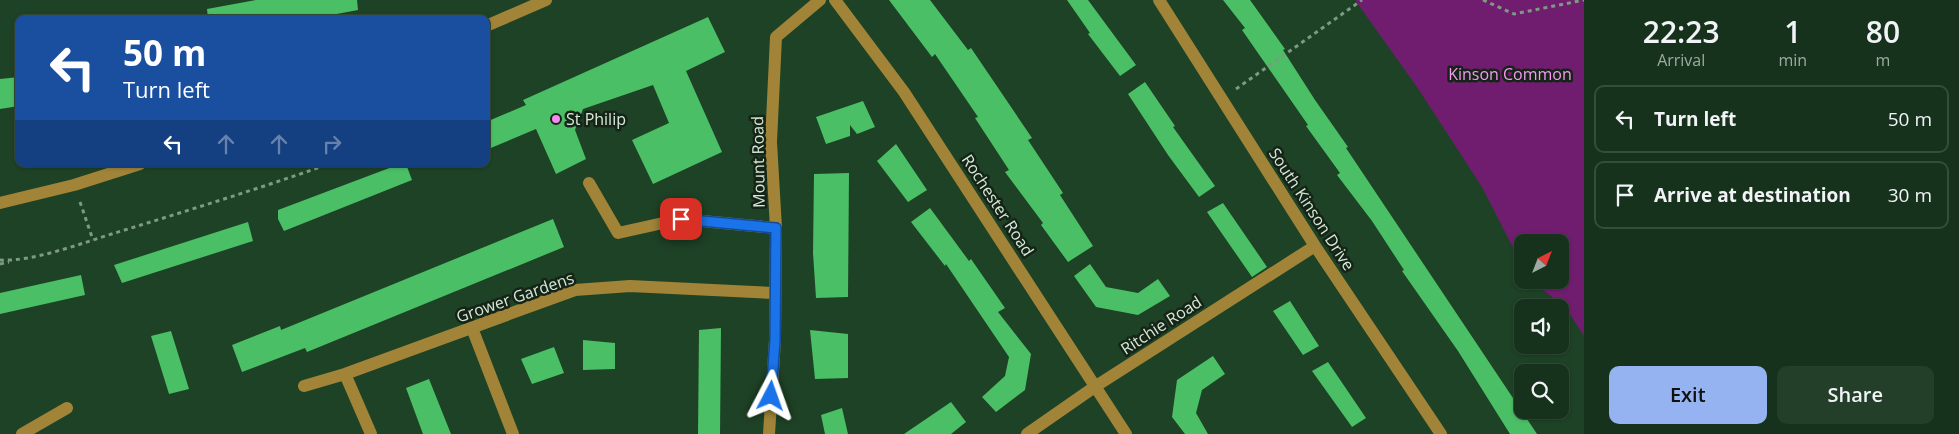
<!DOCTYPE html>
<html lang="en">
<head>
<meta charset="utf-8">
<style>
  body { margin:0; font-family:"Open Sans",sans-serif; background:#233e29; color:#f1f3f6; height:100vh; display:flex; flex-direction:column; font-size:19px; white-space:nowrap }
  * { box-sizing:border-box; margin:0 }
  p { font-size:16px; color:#9eaaa3 }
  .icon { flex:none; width:28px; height:28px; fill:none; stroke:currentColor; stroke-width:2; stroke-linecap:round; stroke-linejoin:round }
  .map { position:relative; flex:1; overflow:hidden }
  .panel { display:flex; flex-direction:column; background:#16321c; width:375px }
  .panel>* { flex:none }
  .top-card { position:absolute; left:15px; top:15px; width:475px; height:152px; border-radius:10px; box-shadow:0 1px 4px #0004,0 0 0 1px #354d3b; background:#1a4fa0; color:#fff; overflow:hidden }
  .needle { width:32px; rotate:42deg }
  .tools { position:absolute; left:1514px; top:234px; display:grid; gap:10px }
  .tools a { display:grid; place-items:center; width:55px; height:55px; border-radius:10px; background:#16321c; box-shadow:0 1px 4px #0004,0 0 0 1px #354d3b; font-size:25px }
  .pin { position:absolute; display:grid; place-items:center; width:42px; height:42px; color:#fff; margin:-21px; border-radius:10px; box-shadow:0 2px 8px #0006 }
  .me { position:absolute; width:55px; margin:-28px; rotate:4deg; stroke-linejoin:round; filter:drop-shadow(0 0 4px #0008) }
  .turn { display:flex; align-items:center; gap:18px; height:105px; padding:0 25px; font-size:22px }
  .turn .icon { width:65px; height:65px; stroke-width:2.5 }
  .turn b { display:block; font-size:35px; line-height:42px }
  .lanes { display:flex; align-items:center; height:48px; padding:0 25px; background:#0003; justify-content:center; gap:25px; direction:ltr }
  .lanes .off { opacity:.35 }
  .eta { display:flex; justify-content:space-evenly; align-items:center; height:85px; text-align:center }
  .eta b { font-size:30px; font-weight:600; line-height:35px }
  .action { display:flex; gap:10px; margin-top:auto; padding:10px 25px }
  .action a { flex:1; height:58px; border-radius:10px; background:#95b2f1; color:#111; font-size:20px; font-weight:600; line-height:58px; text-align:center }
  .action a+a { background:#233e29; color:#f1f3f6 }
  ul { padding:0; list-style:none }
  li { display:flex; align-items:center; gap:15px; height:68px; margin:0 10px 8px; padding:0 15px; border:2px solid #354d3b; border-radius:10px }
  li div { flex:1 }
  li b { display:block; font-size:19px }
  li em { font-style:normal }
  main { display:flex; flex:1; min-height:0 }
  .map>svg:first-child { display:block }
  .green { fill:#701d6f }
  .building { fill:#4abf66 }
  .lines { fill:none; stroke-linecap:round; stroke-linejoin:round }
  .path { stroke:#7e9a82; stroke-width:3; stroke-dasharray:4 4; stroke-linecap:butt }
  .minor { stroke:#a18438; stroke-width:12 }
  .route-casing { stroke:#114b97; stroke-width:12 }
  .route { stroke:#1a73e8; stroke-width:9 }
  .poi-dot { fill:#f489f0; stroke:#152417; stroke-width:2 }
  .labels { text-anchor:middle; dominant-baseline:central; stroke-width:5; stroke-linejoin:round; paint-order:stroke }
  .park-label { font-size:16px; fill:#f599f1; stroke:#152417 }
  .poi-label { font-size:16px; fill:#d6ead8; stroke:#152417; text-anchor:start }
  .street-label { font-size:16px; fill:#d6ead8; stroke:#152417 }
</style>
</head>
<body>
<main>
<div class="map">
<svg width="1584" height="434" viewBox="0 0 1584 434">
  <rect width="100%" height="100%" fill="#1e4225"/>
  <!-- green -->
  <path class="green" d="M 1355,0 L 1584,0 L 1584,336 L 1566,308 L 1530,280 L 1560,280 L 1560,242 L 1522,242 L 1522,265 L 1482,187 L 1417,87 Z"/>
  <!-- building -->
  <path class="building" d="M 256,0 L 357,0 L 358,10 L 310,19 L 208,19 L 207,9 Z
    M 889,0 L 930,0 L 968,50 L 971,48 L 1032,138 L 1028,140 L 1063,193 L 1060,195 L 1093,246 L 1068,262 L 1041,225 L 1043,223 L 1005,172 L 1009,170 L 975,118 L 978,117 L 935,54 L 932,57 Z
    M 1067,0 L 1088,0 L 1136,65 L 1120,76 L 1088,34 L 1090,33 Z
    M 1223,0 L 1250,0 L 1285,49 L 1283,50 L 1315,100 L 1348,147 L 1346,148 L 1537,434 L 1510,434 L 1458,351 L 1402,271 L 1404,270 L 1372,221 L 1337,175 L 1340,173 L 1306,126 L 1308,125 L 1242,30 L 1245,28 Z
    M 708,17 L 725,52 L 686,71 L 722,152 L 653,184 L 632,140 L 669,123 L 653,85 L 583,109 L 575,130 L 586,159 L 556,174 L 536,129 L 486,150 L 486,122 L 526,105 L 523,100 Z
    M 19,77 L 19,106 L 0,109 L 0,79 Z
    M 1145,82 L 1175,126 L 1173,127 L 1215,186 L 1199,197 L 1168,155 L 1128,94 Z
    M 863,101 L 875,127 L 857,134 L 850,125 L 850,136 L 826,144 L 816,117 Z
    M 896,144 L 927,190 L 908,202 L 877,161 Z
    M 400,164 L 406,164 L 412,180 L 284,231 L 278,219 L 278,210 Z
    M 849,173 L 848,297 L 816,298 L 813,253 L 814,174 Z
    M 1223,203 L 1267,267 L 1252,277 L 1207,212 Z
    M 930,208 L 969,261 L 971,259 L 1005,308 L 998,312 L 1031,354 L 1025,390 L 996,412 L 982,397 L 1005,376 L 1009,357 L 946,264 L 945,266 L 911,222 Z
    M 553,219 L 564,247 L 307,352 L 305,348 L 242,372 L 232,345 L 280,326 L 281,330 Z
    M 248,222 L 253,241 L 122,283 L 114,265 Z
    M 1090,264 L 1106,287 L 1138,293 L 1158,279 L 1170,296 L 1138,315 L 1096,307 L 1074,276 Z
    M 81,275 L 85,295 L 0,314 L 0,293 Z
    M 1290,301 L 1319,346 L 1303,355 L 1273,311 Z
    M 721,328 L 720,434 L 698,434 L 699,330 Z
    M 810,330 L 848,334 L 848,378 L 815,379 Z
    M 171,331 L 189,389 L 169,394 L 151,336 Z
    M 583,340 L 615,343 L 615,369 L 583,370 Z
    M 554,347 L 564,373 L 532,384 L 521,359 Z
    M 1213,356 L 1225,374 L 1202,390 L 1196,413 L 1208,434 L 1185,434 L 1172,417 L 1177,380 Z
    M 1328,362 L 1366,418 L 1352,427 L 1312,371 Z
    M 429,379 L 451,434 L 423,434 L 406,388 Z
    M 951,402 L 966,422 L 951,434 L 904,434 Z
    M 842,408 L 848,434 L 825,434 L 821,415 Z"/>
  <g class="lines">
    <!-- path -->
    <path class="path" d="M 1483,0 L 1514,14 L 1584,0
      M 1236,89 L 1362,0
      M 80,202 L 93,240
      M 0,260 C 33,262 82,243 115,233 C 186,211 258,189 329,164
      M 0,264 L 9,262"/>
    <!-- minor -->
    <path class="minor" d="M 835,0 L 904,92 L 1126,434
      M 1159,0 L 1315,246 L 1441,434
      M 486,26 L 546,0
      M 589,183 L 618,233 L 681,219 L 776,228
      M 0,203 L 74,185 L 140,164
      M 472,328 L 513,434
      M 345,374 L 371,434
      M 304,386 L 345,374 L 575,290 L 630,286 L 774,293
      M 22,434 L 67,408
      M 769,434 L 775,340 L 776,228 L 771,142 L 776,37 L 820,0
      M 1027,434 L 1096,386 L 1315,246"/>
  </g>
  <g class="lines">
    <defs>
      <path id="route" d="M 681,219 L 776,228 L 775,340 L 771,396"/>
    </defs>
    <!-- route casing -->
    <use href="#route" class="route-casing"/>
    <!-- route -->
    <use href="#route" class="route"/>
  </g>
  <!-- markers -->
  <circle class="poi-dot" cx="556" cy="119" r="5"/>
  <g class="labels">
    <!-- park labels -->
    <g class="park-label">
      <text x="1510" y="74">Kinson Common</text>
    </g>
    <!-- poi labels -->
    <g class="poi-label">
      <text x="566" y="119">St Philip</text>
    </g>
    <!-- street labels -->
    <g class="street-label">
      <text transform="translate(758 162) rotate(-91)">Mount Road</text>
      <text transform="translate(998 205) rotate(57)">Rochester Road</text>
      <text transform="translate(1312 209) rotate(57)">South Kinson Drive</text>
      <text transform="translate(515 297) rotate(-19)">Grower Gardens</text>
      <text transform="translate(1161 325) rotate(-33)">Ritchie Road</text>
    </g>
  </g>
</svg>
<div class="tools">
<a><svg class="needle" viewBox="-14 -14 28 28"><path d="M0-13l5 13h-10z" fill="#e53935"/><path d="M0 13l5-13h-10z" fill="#9eaaa3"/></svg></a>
<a><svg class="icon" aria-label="sound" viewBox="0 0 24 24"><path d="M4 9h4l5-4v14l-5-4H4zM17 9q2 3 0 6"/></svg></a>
<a><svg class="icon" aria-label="search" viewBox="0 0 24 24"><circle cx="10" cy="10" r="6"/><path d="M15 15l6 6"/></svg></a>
</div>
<div class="pin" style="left:681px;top:219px;background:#d93025"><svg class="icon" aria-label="arrive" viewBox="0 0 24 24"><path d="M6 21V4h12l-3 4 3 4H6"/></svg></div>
<svg class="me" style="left:771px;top:396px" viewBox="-20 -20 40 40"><path d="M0-17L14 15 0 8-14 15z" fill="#1a73e8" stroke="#fff" stroke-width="4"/></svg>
<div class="top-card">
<div class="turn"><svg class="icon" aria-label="left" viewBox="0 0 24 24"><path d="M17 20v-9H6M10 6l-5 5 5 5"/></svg><div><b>50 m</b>Turn left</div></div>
<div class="lanes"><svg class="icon" aria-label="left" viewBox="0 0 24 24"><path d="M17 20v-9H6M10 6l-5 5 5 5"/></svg><svg class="icon off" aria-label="ahead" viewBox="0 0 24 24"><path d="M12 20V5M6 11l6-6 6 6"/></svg><svg class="icon off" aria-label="ahead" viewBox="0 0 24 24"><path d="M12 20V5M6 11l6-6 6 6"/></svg><svg class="icon off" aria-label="right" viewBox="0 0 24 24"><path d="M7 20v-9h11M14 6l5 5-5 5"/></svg></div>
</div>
</div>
<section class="panel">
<div class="eta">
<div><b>22:23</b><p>Arrival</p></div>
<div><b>1</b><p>min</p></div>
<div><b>80</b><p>m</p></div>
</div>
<ul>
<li><svg class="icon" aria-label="left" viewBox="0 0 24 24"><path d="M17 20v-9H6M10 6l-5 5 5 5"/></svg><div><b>Turn left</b></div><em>50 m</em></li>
<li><svg class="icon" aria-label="arrive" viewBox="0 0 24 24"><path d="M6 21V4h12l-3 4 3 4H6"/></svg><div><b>Arrive at destination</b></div><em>30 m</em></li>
</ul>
<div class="action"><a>Exit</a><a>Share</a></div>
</section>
</main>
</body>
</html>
